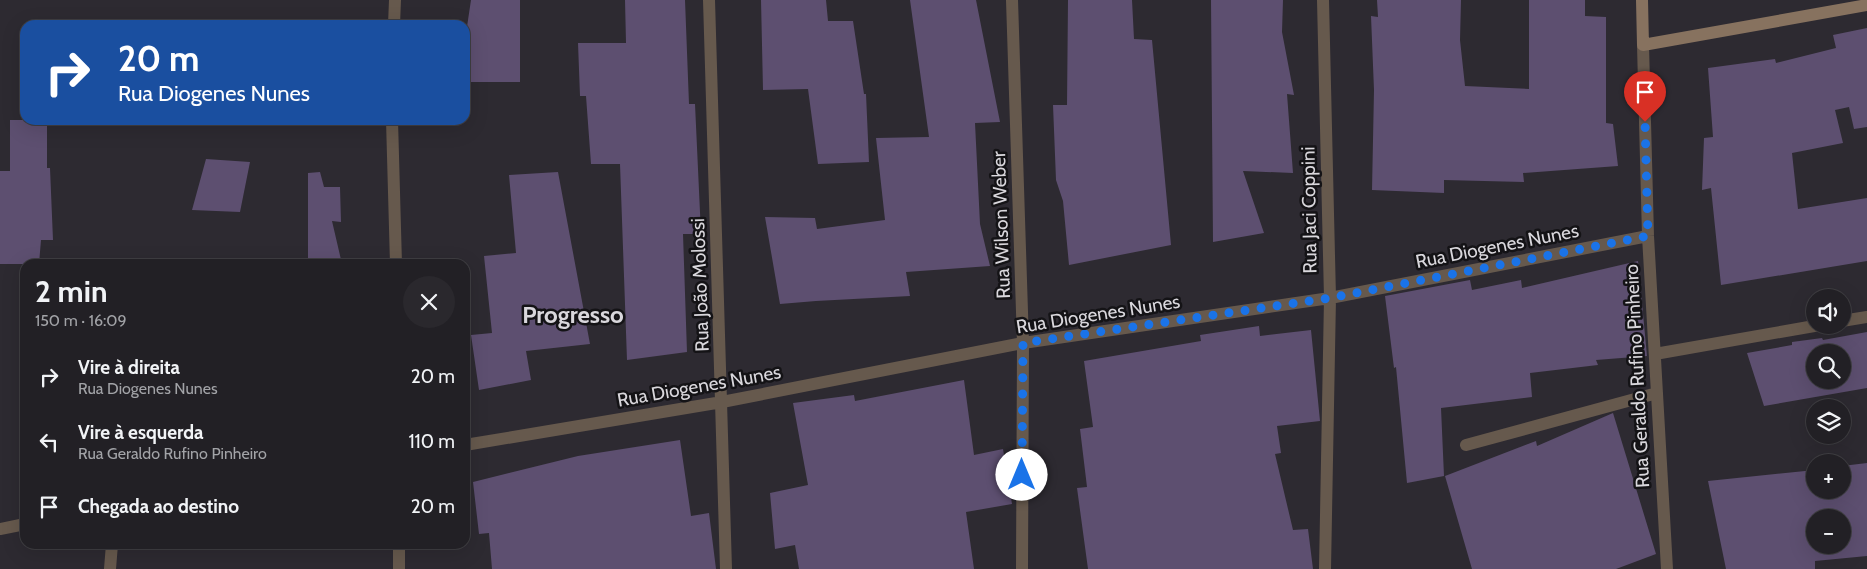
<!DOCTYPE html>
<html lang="pt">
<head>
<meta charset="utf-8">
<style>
  body { margin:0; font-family:Cabin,sans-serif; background:#2a282d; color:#f1f3f6; height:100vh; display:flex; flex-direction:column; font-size:19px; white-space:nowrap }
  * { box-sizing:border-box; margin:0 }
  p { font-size:16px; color:#a2a3a7 }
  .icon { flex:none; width:28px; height:28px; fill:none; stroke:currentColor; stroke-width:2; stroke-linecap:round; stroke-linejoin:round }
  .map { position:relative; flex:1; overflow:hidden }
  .drawer { position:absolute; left:20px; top:259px; width:450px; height:290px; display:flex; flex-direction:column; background:#222025; border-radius:15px; box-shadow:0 5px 20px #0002,0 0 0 1px #3f3e42 }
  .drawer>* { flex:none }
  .hud { position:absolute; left:20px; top:20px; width:450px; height:105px; border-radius:15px; box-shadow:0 5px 20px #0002,0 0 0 1px #3f3e42; background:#1a4fa0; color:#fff; overflow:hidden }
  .buttons { position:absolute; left:1806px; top:289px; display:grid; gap:10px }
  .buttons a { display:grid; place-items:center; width:45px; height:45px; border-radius:50%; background:#222025; box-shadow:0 5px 20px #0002,0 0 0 1px #3f3e42; font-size:25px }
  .pin { position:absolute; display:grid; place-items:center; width:42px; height:42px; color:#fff; margin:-51px -21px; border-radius:50% 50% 50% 0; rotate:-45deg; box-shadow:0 0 5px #0007 }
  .pin .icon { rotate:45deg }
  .me { position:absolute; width:55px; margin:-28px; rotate:0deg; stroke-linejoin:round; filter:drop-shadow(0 0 4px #0008) }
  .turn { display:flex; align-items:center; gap:18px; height:105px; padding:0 15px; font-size:22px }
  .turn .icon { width:65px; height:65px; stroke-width:2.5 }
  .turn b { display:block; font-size:35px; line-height:42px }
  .round { display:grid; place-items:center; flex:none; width:52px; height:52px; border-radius:26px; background:#2a282d }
  .summary { display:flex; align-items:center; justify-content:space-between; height:85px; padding:0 15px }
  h1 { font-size:30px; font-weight:700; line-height:38px }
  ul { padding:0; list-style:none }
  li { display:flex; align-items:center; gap:15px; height:65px; padding:0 15px }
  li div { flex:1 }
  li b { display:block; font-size:19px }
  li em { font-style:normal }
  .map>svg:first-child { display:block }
  .building { fill:#5d4f70; fill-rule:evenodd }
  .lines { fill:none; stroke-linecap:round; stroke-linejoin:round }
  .street { stroke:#66594d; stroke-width:12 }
  .secondary { stroke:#87725f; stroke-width:12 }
  .route { stroke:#1a73e8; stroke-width:9; stroke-dasharray:0 16.2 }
  .labels { text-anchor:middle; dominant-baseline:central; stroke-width:5; stroke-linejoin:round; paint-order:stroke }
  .street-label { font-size:19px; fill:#d9d7dc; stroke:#141316 }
  .district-label { font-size:24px; font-weight:bold; fill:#d9d7dc; stroke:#141316 }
</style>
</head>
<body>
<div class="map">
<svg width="1867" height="569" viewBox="0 0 1867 569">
  <rect width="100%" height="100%" fill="#2d2a31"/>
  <!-- building -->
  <path class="building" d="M 471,0 L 520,0 L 520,82 L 465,82 L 465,40 Z
    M 625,0 L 685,0 L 689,104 L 695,104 L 701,234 L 683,234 L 687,352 L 627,360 L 620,164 L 591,164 L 586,96 L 580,96 L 578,43 L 626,43 Z
    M 761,0 L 826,0 L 828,21 L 853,21 L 864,94 L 866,94 L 869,162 L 818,164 L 808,89 L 763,90 Z
    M 910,0 L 976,0 L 1000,122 L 975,123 L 980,224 L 990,266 L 906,272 L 910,296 L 816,301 L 780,304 L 765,217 L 815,218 L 817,229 L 885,220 L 876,138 L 929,137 Z
    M 1068,0 L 1132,0 L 1134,39 L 1152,40 L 1171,245 L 1069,265 L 1063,201 L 1056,180 L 1053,105 L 1067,105 Z
    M 1211,0 L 1283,0 L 1282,32 L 1294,95 L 1287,94 L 1293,173 L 1243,171 L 1264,233 L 1213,242 Z
    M 1377,0 L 1461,0 L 1460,40 L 1465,86 L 1529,89 L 1529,0 L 1585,0 L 1585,16 L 1606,17 L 1606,123 L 1613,124 L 1618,166 L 1523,173 L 1524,182 L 1444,180 L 1444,193 L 1372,190 L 1374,90 L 1371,16 L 1378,17 Z
    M 1867,28 L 1867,127 L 1854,129 L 1849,107 L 1835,110 L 1843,143 L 1792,153 L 1798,209 L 1867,198 L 1867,261 L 1721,285 L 1711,188 L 1702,190 L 1704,138 L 1713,137 L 1708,68 L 1775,59 L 1776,63 L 1836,48 L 1833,35 Z
    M 10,120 L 47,120 L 47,168 L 50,168 L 53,240 L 41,240 L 39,264 L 0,264 L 0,171 L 10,171 Z
    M 206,159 L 250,162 L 240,212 L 192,210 Z
    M 320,172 L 324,187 L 340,187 L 341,222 L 332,221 L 342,264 L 308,264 L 308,173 Z
    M 558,172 L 590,344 L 526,351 L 531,380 L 479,390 L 471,335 L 492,333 L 484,256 L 516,253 L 509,175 Z
    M 1638,261 L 1647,356 L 1596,360 L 1598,365 L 1530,373 L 1532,397 L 1441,408 L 1444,476 L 1407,483 L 1396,367 L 1394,368 L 1385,296 L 1470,280 L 1472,290 L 1521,280 L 1522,288 Z
    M 1259,326 L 1260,336 L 1311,330 L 1320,421 L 1277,426 L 1281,453 L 1275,454 L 1293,530 L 1308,529 L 1313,569 L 1088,569 L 1077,488 L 1087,487 L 1080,429 L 1093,427 L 1084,361 L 1201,341 L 1200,335 Z
    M 1867,332 L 1867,388 L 1764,406 L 1747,353 L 1792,345 L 1792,342 L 1822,338 L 1823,340 ZM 1815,352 L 1842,352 L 1842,380 L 1815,380 Z
    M 964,380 L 974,455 L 1003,449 L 1012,504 L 966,512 L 974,569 L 799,569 L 795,545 L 775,549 L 770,493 L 808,485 L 793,403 L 854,395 L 855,401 Z
    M 1613,413 L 1656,554 L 1616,569 L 1472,569 L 1445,476 L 1536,441 L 1537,446 Z
    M 680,440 L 691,516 L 709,513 L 716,569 L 492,569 L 489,533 L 479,534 L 473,482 L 578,456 Z
    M 1867,463 L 1867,556 L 1815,561 L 1815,569 L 1726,569 L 1708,481 L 1815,470 L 1815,490 L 1842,490 L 1842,466 ZM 1815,518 L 1842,518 L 1842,545 L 1815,545 Z"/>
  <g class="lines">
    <!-- street -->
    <path class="street" d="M 709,0 L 726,569
      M 1012,0 L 1023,343 L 1022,569
      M 1323,0 L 1330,298 L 1325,569
      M 394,25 L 395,0
      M 1643,45 L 1648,236 L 1667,569
      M 392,120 L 396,264
      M 1842,321 L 1867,317
      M 1655,354 L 1820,325
      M 465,445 L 722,402 L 1023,343 L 1330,298 L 1648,236
      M 1466,445 L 1657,393
      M 0,529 L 25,524
      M 110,569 L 112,544
      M 399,569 L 399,544"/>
    <!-- secondary -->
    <path class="secondary" d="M 1642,0 L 1643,45 L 1867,5"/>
  </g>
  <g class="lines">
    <!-- route -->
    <path class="route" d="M 1022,475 L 1023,343 L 1330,298 L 1648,236 L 1645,122"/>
  </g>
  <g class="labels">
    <!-- street labels -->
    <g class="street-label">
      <text transform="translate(1309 210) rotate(-91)">Rua Jaci Coppini</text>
      <text transform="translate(1001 225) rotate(-92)">Rua Wilson Weber</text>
      <text transform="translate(1497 246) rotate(-11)">Rua Diogenes Nunes</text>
      <text transform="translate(700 285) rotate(-92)">Rua João Molossi</text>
      <text transform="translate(1098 314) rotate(-9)">Rua Diogenes Nunes</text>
      <text transform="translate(1637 376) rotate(-93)">Rua Geraldo Rufino Pinheiro</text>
      <text transform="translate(699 386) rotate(-10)">Rua Diogenes Nunes</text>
    </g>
    <!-- district labels -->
    <g class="district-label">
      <text x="573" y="314">Progresso</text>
    </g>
  </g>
</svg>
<div class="buttons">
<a><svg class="icon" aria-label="sound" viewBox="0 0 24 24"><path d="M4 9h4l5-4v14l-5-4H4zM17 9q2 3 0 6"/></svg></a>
<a><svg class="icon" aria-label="search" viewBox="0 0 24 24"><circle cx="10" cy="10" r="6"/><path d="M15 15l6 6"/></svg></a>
<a><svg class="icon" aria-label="layers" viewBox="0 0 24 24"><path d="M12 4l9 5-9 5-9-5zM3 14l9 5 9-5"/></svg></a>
<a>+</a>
<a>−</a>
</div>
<div class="pin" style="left:1645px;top:122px;background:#d93025"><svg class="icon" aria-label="arrive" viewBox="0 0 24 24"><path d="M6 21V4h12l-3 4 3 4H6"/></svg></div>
<svg class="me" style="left:1022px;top:475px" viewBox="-20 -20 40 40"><circle r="19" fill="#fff"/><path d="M0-13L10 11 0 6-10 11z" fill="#1a73e8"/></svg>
<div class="hud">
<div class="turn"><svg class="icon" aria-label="right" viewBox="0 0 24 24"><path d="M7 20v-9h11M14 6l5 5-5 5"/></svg><div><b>20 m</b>Rua Diogenes Nunes</div></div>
</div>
<section class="drawer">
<div class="summary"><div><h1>2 min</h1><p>150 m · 16:09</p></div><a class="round"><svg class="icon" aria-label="close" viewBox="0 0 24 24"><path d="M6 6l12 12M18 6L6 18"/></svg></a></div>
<ul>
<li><svg class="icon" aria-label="right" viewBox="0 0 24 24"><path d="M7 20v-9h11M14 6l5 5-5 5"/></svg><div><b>Vire à direita</b><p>Rua Diogenes Nunes</p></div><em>20 m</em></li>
<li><svg class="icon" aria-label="left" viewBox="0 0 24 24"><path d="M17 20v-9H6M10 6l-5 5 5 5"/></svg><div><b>Vire à esquerda</b><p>Rua Geraldo Rufino Pinheiro</p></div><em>110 m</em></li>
<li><svg class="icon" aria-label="arrive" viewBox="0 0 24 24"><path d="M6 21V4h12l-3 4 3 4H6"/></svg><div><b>Chegada ao destino</b></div><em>20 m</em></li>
</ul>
</section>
</div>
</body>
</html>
